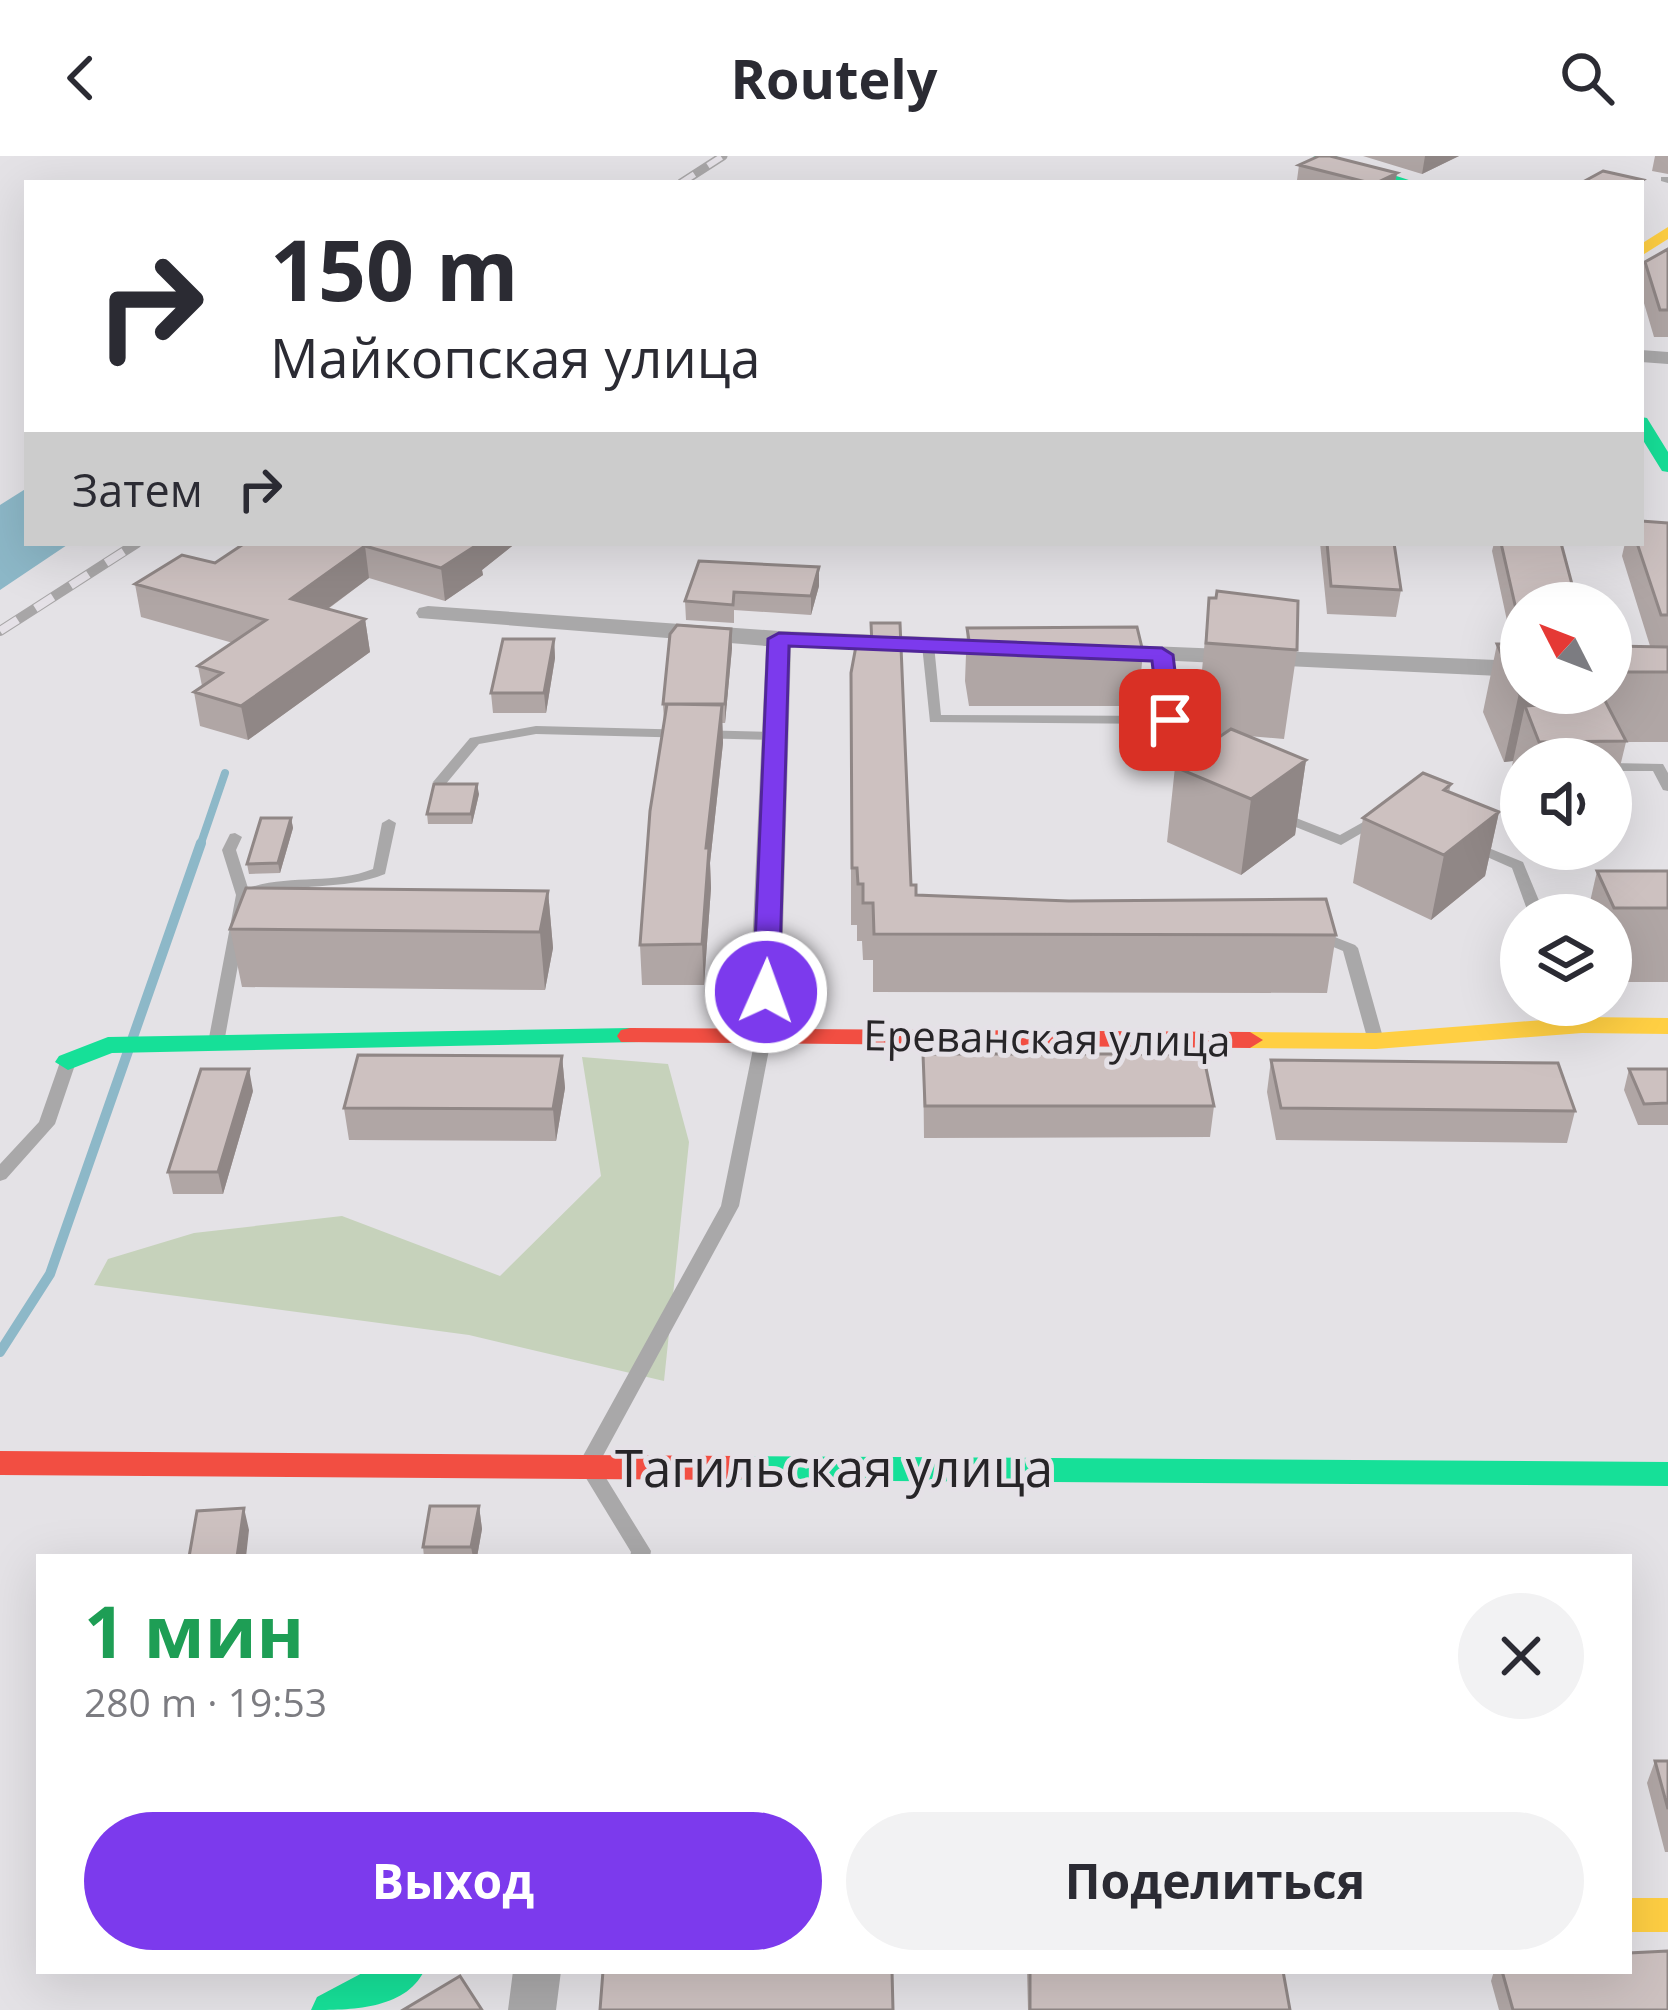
<!DOCTYPE html>
<html lang="ru">
<head>
<meta charset="utf-8">
<style>
  body { margin:0; font-family:"Open Sans",sans-serif; background:#f2f2f3; color:#2b2b33; height:100vh; display:flex; flex-direction:column; font-size:45px; white-space:nowrap }
  * { box-sizing:border-box; margin:0 }
  p { font-size:39px; color:#7c7c81 }
  .icon { flex:none; width:66px; height:66px; fill:none; stroke:currentColor; stroke-width:2; stroke-linecap:round; stroke-linejoin:round }
  .map { position:relative; flex:1; overflow:hidden }
  .drawer { position:absolute; left:36px; top:1398px; width:1596px; height:420px; display:flex; flex-direction:column; background:#fff; border-radius:0px; box-shadow:0 12px 48px #0002 }
  .drawer>* { flex:none }
  .top-card { position:absolute; left:24px; top:24px; width:1620px; height:366px; border-radius:0px; box-shadow:0 12px 48px #0002; background:#fff; color:#2b2b33; overflow:hidden }
  .needle { width:78px; rotate:312deg }
  .controls { position:absolute; left:1500px; top:426px; display:grid; gap:24px }
  .controls a { display:grid; place-items:center; width:132px; height:132px; border-radius:50%; background:#fff; box-shadow:0 12px 48px #0002; font-size:60px }
  .pin { position:absolute; display:grid; place-items:center; width:102px; height:102px; color:#fff; margin:-51px; border-radius:24px; box-shadow:0 6px 18px #0006 }
  .me { position:absolute; width:132px; margin:-66px; rotate:2deg; stroke-linejoin:round; filter:drop-shadow(0 0 9px #0008) }
  .turn { display:flex; align-items:center; gap:42px; height:252px; padding:0 48px; font-size:54px }
  .turn .icon { width:156px; height:156px; stroke-width:2.5 }
  .turn b { display:block; font-size:84px; line-height:102px }
  .then { display:flex; align-items:center; height:114px; padding:0 48px; background:#0003; gap:24px; font-size:45px }
  .round { display:grid; place-items:center; flex:none; width:126px; height:126px; border-radius:63px; background:#f2f2f3 }
  .headline { display:flex; align-items:center; justify-content:space-between; height:204px; padding:0 48px }
  h1 { font-size:72px; font-weight:700; line-height:90px; color:#1e9e55 }
  .button { display:flex; gap:24px; margin-top:auto; padding:24px 48px }
  .button a { flex:1; height:138px; border-radius:72px; background:#7c3aed; color:#fff; font-size:48px; font-weight:700; line-height:138px; text-align:center }
  .button a+a { background:#f2f2f3; color:#2b2b33 }
  header { display:flex; justify-content:space-between; align-items:center; height:156px; padding:0 48px; background:#fff; font-size:54px; font-weight:700 }
  .map>svg:first-child { display:block }
  .green { fill:#c6d2bb }
  .water { fill:#8db8c8 }
  .lines { fill:none; stroke-linecap:round; stroke-linejoin:round }
  .stream-far1 { stroke:#8db8c8; stroke-width:8 }
  .stream { stroke:#8db8c8; stroke-width:10 }
  .lane { fill:#a9a8a9; fill-rule:evenodd }
  .street { fill:#a9a8a9; fill-rule:evenodd }
  .fast { fill:#16e098; fill-rule:evenodd }
  .slow { fill:#ffcf43; fill-rule:evenodd }
  .jam { fill:#f24e42; fill-rule:evenodd }
  .rail-far1-casing { stroke:#a8a6a7; stroke-width:9 }
  .rail-casing { stroke:#a8a6a7; stroke-width:10 }
  .rail-far1 { stroke:#e5e1e7; stroke-width:6; stroke-dasharray:16; stroke-linecap:butt }
  .rail { stroke:#e5e1e7; stroke-width:8; stroke-dasharray:21; stroke-linecap:butt }
  .wall { fill:#b0a6a5 }
  .shaded-wall { fill:#908786 }
  .building { fill:#cdc1c0; stroke:#908786; stroke-width:3 }
  .route { fill:#7c3aed; stroke:#51269a; stroke-width:3 }
  .labels { text-anchor:middle; dominant-baseline:central; stroke-width:10; stroke-linejoin:round; paint-order:stroke }
  .street-label { font-size:42px; fill:#272528; stroke:#e5e1e7 }
  .near-street-label { font-size:51px; fill:#272528; stroke:#e5e1e7 }
</style>
</head>
<body>
<header><svg class="icon" aria-label="back" viewBox="0 0 24 24"><path d="M15 5l-7 7 7 7"/></svg>Routely<svg class="icon" aria-label="search" viewBox="0 0 24 24"><circle cx="10" cy="10" r="6"/><path d="M15 15l6 6"/></svg></header>
<div class="map">
<svg width="1668" height="1854" viewBox="0 0 1668 1854">
  <rect width="100%" height="100%" fill="#e4e2e6"/>
  <!-- green -->
  <path class="green" d="M 582,901 L 668,908 L 689,986 L 664,1225 L 469,1179 L 94,1129 L 108,1103 L 194,1077 L 342,1060 L 500,1120 L 601,1020 Z"/>
  <!-- water -->
  <path class="water" d="M 27,332 L 27,387 L 70,387 L 0,434 L 0,349 Z"/>
  <g class="lines">
    <!-- stream-far1 -->
    <path class="stream-far1" d="M 200,690 L 225,617"/>
    <!-- stream -->
    <path class="stream" d="M 0,1196 L 50,1118 L 201,687"/>
    <!-- lane -->
    <path class="lane" d="M 1661,21 L 1668,21 L 1668,27 L 1661,25 Z
      M 928,485 L 934,489 L 941,559 L 1165,560 L 1156,499 L 1162,495 L 1167,496 L 1188,612 L 1201,621 L 1199,624 L 1189,624 L 1174,614 L 1167,568 L 930,566 L 922,489 Z
      M 536,570 L 775,576 L 782,580 L 775,584 L 536,578 L 479,588 L 445,629 L 440,630 L 433,626 L 470,582 Z
      M 1611,607 L 1663,608 L 1668,617 L 1668,635 L 1663,634 L 1653,615 L 1611,615 Z
      M 1278,655 L 1340,679 L 1374,660 L 1379,659 L 1386,663 L 1341,689 L 1273,662 L 1271,659 L 1273,656 Z
      M 389,663 L 396,667 L 385,718 C 341,736 294,725 250,742 L 224,887 L 222,891 L 210,891 L 208,887 L 236,739 L 222,694 L 230,678 L 235,677 L 242,681 L 236,694 L 248,732 C 289,718 333,729 373,713 L 382,667 Z
      M 1474,686 L 1523,706 L 1545,759 L 1529,759 L 1512,712 L 1469,693 L 1467,690 L 1469,687 Z
      M 1317,774 L 1355,789 L 1358,792 L 1384,885 L 1382,889 L 1376,890 L 1368,885 L 1343,795 L 1312,782 L 1309,779 L 1312,776 Z
      M 764,873 L 772,878 L 739,1050 L 598,1309 L 651,1395 L 650,1401 L 630,1401 L 631,1396 L 578,1309 L 721,1050 L 756,878 Z
      M 68,901 L 76,906 L 55,968 L 6,1023 L 0,1025 L 0,1008 L 39,966 L 60,906 Z"/>
    <!-- street -->
    <path class="street" d="M 1641,194 L 1668,196 L 1668,208 L 1641,206 Z
      M 428,450 L 779,475 L 1007,484 L 1020,492 L 1007,500 L 791,491 L 780,878 L 764,888 L 748,878 L 766,490 L 419,462 L 416,457 L 419,452 Z
      M 1100,488 L 1521,505 L 1521,521 L 1091,501 L 1087,496 Z
      M 513,1815 L 561,1815 L 556,1854 L 508,1854 Z"/>
    <!-- fast -->
    <path class="fast" d="M 1313,0 L 1335,0 L 1418,27 L 1396,27 Z
      M 1641,261 L 1647,262 L 1668,296 L 1668,316 L 1662,315 L 1641,281 Z
      M 630,872 L 639,874 L 643,880 L 639,886 L 112,897 L 68,914 L 55,906 L 59,900 L 108,881 Z
      M 738,1300 L 1668,1306 L 1668,1330 L 738,1324 L 727,1321 L 722,1312 L 727,1303 Z
      M 366,1815 L 424,1815 C 405,1854 349,1854 311,1854 L 317,1841 Z"/>
    <!-- slow -->
    <path class="slow" d="M 1668,71 L 1668,83 L 1641,100 L 1641,88 Z
      M 1582,861 L 1668,862 L 1668,878 L 1582,877 L 1376,893 L 1250,892 L 1237,884 L 1250,876 L 1376,877 Z
      M 1629,1742 L 1668,1742 L 1668,1776 L 1629,1776 Z"/>
    <!-- jam -->
    <path class="jam" d="M 630,872 L 1250,876 L 1263,884 L 1250,892 L 621,886 L 617,880 L 621,874 Z
      M 0,1295 L 738,1300 L 749,1303 L 754,1312 L 749,1321 L 738,1324 L 0,1319 Z"/>
    <defs>
      <path id="rail-far1" d="M 681,27 L 723,0"/>
      <path id="rail" d="M 0,475 L 137,387"/>
    </defs>
    <!-- rail-far1 casing -->
    <use href="#rail-far1" class="rail-far1-casing"/>
    <!-- rail casing -->
    <use href="#rail" class="rail-casing"/>
    <!-- rail-far1 -->
    <use href="#rail-far1" class="rail-far1"/>
    <!-- rail -->
    <use href="#rail" class="rail"/>
  </g>
  <!-- wall -->
  <path class="wall" d="M 1363,0 L 1459,0 L 1422,18 Z
    M 1655,0 L 1668,0 L 1668,18 L 1652,15 Z
    M 1299,9 L 1397,17 L 1395,27 L 1310,27 L 1297,24 Z
    M 1668,93 L 1668,181 L 1654,181 L 1641,137 L 1641,125 L 1645,106 Z
    M 1668,367 L 1668,586 L 1626,586 L 1611,648 L 1611,603 L 1521,603 L 1521,649 L 1510,620 L 1513,605 L 1504,606 L 1483,556 L 1497,488 L 1512,488 L 1492,395 L 1494,387 L 1501,387 L 1521,447 L 1521,537 L 1611,537 L 1611,490 L 1650,490 L 1622,400 L 1625,387 L 1641,387 Z
    M 245,387 L 516,387 L 482,414 L 483,419 L 445,445 L 369,422 L 328,453 L 365,463 L 370,496 L 248,584 L 200,570 L 194,536 L 202,530 L 198,510 L 233,487 L 141,461 L 135,428 L 215,407 Z
    M 1320,387 L 1394,387 L 1401,434 L 1396,461 L 1327,458 Z
    M 819,411 L 819,430 L 811,459 L 734,454 L 734,467 L 686,464 L 685,445 Z
    M 1209,442 L 1297,494 L 1284,583 L 1248,580 L 1306,604 L 1295,679 L 1241,719 L 1167,686 L 1175,611 L 1224,578 L 1196,576 Z
    M 967,472 L 1143,496 L 1138,550 L 969,550 L 965,525 Z
    M 731,473 L 732,492 L 725,567 L 722,567 L 723,587 L 710,707 L 711,732 L 704,829 L 642,829 L 640,789 L 664,566 L 663,548 Z
    M 554,483 L 555,502 L 546,557 L 493,557 L 491,537 Z
    M 851,517 L 911,729 L 916,739 L 1336,779 L 1327,837 L 873,836 L 873,804 L 863,804 L 862,785 L 857,785 L 857,769 L 851,769 Z
    M 1451,628 L 1449,636 L 1499,656 L 1485,720 L 1431,764 L 1353,727 L 1363,662 Z
    M 479,638 L 472,668 L 428,668 L 427,658 Z
    M 291,662 L 293,672 L 280,717 L 249,718 L 247,708 Z
    M 1597,715 L 1668,715 L 1668,826 L 1611,826 L 1611,759 L 1587,759 Z
    M 548,735 L 553,792 L 545,834 L 242,831 L 230,773 Z
    M 923,898 L 1214,950 L 1210,981 L 924,982 Z
    M 562,900 L 565,932 L 556,985 L 349,984 L 344,952 Z
    M 1271,904 L 1575,955 L 1567,987 L 1276,984 L 1267,936 Z
    M 1629,913 L 1668,913 L 1668,969 L 1638,969 L 1624,934 Z
    M 253,935 L 223,1038 L 173,1038 L 168,1016 Z
    M 479,1350 L 482,1373 L 477,1401 L 424,1401 L 423,1391 Z
    M 1655,1605 L 1668,1605 L 1668,1696 L 1665,1696 L 1647,1627 Z
    M 1027,1815 L 1283,1815 L 1290,1854 L 1028,1854 Z
    M 1494,1815 L 1629,1815 L 1668,1854 L 1499,1854 L 1491,1825 Z"/>
  <!-- shaded-wall -->
  <path class="shaded-wall" d="M 1425,0 L 1459,0 L 1422,18 Z
    M 1397,17 L 1395,27 L 1376,27 Z
    M 474,387 L 516,387 L 482,414 L 483,419 L 445,445 L 441,412 Z
    M 365,390 L 369,422 L 296,476 L 291,443 Z
    M 819,411 L 819,430 L 811,459 L 811,440 Z
    M 365,463 L 370,496 L 248,584 L 241,550 Z
    M 731,473 L 732,492 L 725,567 L 725,548 Z
    M 554,483 L 555,502 L 546,557 L 544,537 Z
    M 1519,537 L 1535,537 L 1529,562 L 1525,550 L 1513,605 L 1504,606 Z
    M 722,549 L 723,587 L 710,707 L 711,732 L 704,829 L 702,788 L 706,692 Z
    M 1306,604 L 1295,679 L 1241,719 L 1251,643 Z
    M 477,628 L 479,638 L 472,668 L 471,658 Z
    M 1499,656 L 1485,720 L 1431,764 L 1444,699 Z
    M 291,662 L 293,672 L 280,717 L 278,707 Z
    M 548,735 L 553,792 L 545,834 L 540,776 Z
    M 562,900 L 565,932 L 556,985 L 553,953 Z
    M 249,913 L 253,935 L 223,1038 L 218,1016 Z
    M 479,1350 L 482,1373 L 477,1401 L 473,1401 L 471,1391 Z
    M 244,1352 L 249,1374 L 246,1401 L 237,1401 Z"/>
  <!-- building -->
  <path class="building" d="M 1319,0 L 1330,0 L 1397,17 L 1376,27 L 1370,27 L 1299,9 Z
    M 1603,15 L 1643,24 L 1638,27 L 1581,27 Z
    M 1668,93 L 1668,154 L 1660,154 L 1645,106 Z
    M 1641,365 L 1668,367 L 1668,459 L 1661,459 L 1637,387 L 1641,387 Z
    M 245,387 L 480,387 L 441,412 L 365,390 L 291,443 L 365,463 L 241,550 L 194,536 L 222,517 L 198,510 L 266,464 L 135,428 L 182,399 L 215,407 Z
    M 1327,387 L 1394,387 L 1401,434 L 1331,430 Z
    M 1501,387 L 1561,387 L 1577,447 L 1521,447 L 1521,462 L 1518,462 Z
    M 699,405 L 819,411 L 811,440 L 734,436 L 733,449 L 685,445 Z
    M 1217,435 L 1298,445 L 1297,494 L 1206,487 L 1209,442 L 1216,442 Z
    M 871,467 L 900,467 L 911,729 L 916,729 L 916,739 L 1069,745 L 1326,743 L 1336,779 L 874,778 L 873,747 L 863,747 L 863,728 L 858,728 L 857,712 L 852,712 L 851,517 L 856,490 L 872,490 Z
    M 677,469 L 731,473 L 725,548 L 663,548 L 670,478 Z
    M 1137,471 L 1143,496 L 971,497 L 967,472 Z
    M 503,483 L 554,483 L 544,537 L 491,537 Z
    M 1497,488 L 1521,488 L 1521,536 L 1519,537 Z
    M 1611,490 L 1668,491 L 1668,516 L 1611,516 Z
    M 1539,537 L 1601,537 L 1626,585 L 1539,586 L 1525,550 L 1539,549 Z
    M 667,548 L 722,549 L 706,692 L 709,692 L 702,788 L 640,789 L 650,655 Z
    M 1231,573 L 1306,604 L 1251,643 L 1175,611 Z
    M 1423,617 L 1451,628 L 1444,634 L 1499,656 L 1444,699 L 1363,662 Z
    M 434,628 L 477,628 L 471,658 L 427,658 Z
    M 261,662 L 291,662 L 278,707 L 247,708 Z
    M 1597,715 L 1668,715 L 1668,752 L 1614,752 Z
    M 246,732 L 548,735 L 540,776 L 230,773 Z
    M 923,898 L 1203,898 L 1214,950 L 925,950 Z
    M 358,899 L 562,900 L 553,953 L 344,952 Z
    M 1271,904 L 1558,907 L 1575,955 L 1281,952 Z
    M 201,913 L 249,913 L 218,1016 L 168,1016 Z
    M 1629,913 L 1668,913 L 1668,947 L 1644,948 Z
    M 430,1350 L 479,1350 L 471,1391 L 423,1391 Z
    M 244,1352 L 237,1401 L 189,1401 L 197,1355 Z
    M 1655,1605 L 1668,1605 L 1668,1653 Z
    M 1668,1795 L 1668,1854 L 1513,1854 L 1502,1815 L 1629,1815 L 1629,1797 Z
    M 603,1815 L 892,1815 L 893,1854 L 600,1854 Z
    M 1030,1815 L 1283,1815 L 1290,1854 L 1030,1854 Z
    M 460,1820 L 482,1854 L 403,1854 Z"/>
  <!-- route -->
  <path class="route" d="M 779,477 L 1162,492 L 1173,499 L 1181,564 L 1170,570 L 1159,564 L 1152,505 L 789,490 L 779,836 L 766,843 L 753,836 L 768,483 Z"/>
  <g class="labels">
    <!-- street labels -->
    <g class="street-label">
      <text transform="translate(1047 881) rotate(1)">Ереванская улица</text>
    </g>
    <!-- near-street labels -->
    <g class="near-street-label">
      <text x="834" y="1311">Тагильская улица</text>
    </g>
  </g>
</svg>
<div class="controls">
<a><svg class="needle" viewBox="-14 -14 28 28"><path d="M0-13l5 13h-10z" fill="#e53935"/><path d="M0 13l5-13h-10z" fill="#7c7c81"/></svg></a>
<a><svg class="icon" aria-label="sound" viewBox="0 0 24 24"><path d="M4 9h4l5-4v14l-5-4H4zM17 9q2 3 0 6"/></svg></a>
<a><svg class="icon" aria-label="layers" viewBox="0 0 24 24"><path d="M12 4l9 5-9 5-9-5zM3 14l9 5 9-5"/></svg></a>
</div>
<div class="pin" style="left:1170px;top:564px;background:#d93025"><svg class="icon" aria-label="arrive" viewBox="0 0 24 24"><path d="M6 21V4h12l-3 4 3 4H6"/></svg></div>
<svg class="me" style="left:766px;top:836px" viewBox="-20 -20 40 40"><circle r="17" fill="#7c3aed" stroke="#fff" stroke-width="3"/><path d="M0-11L8 9 0 5-8 9z" fill="#fff"/></svg>
<div class="top-card">
<div class="turn"><svg class="icon" aria-label="right" viewBox="0 0 24 24"><path d="M7 20v-9h11M14 6l5 5-5 5"/></svg><div><b>150 m</b>Майкопская улица</div></div>
<div class="then">Затем<svg class="icon" aria-label="right" viewBox="0 0 24 24"><path d="M7 20v-9h11M14 6l5 5-5 5"/></svg></div>
</div>
<section class="drawer">
<div class="headline"><div><h1>1 мин</h1><p>280 m · 19:53</p></div><a class="round"><svg class="icon" aria-label="close" viewBox="0 0 24 24"><path d="M6 6l12 12M18 6L6 18"/></svg></a></div>
<div class="button"><a>Выход</a><a>Поделиться</a></div>
</section>
</div>
</body>
</html>
